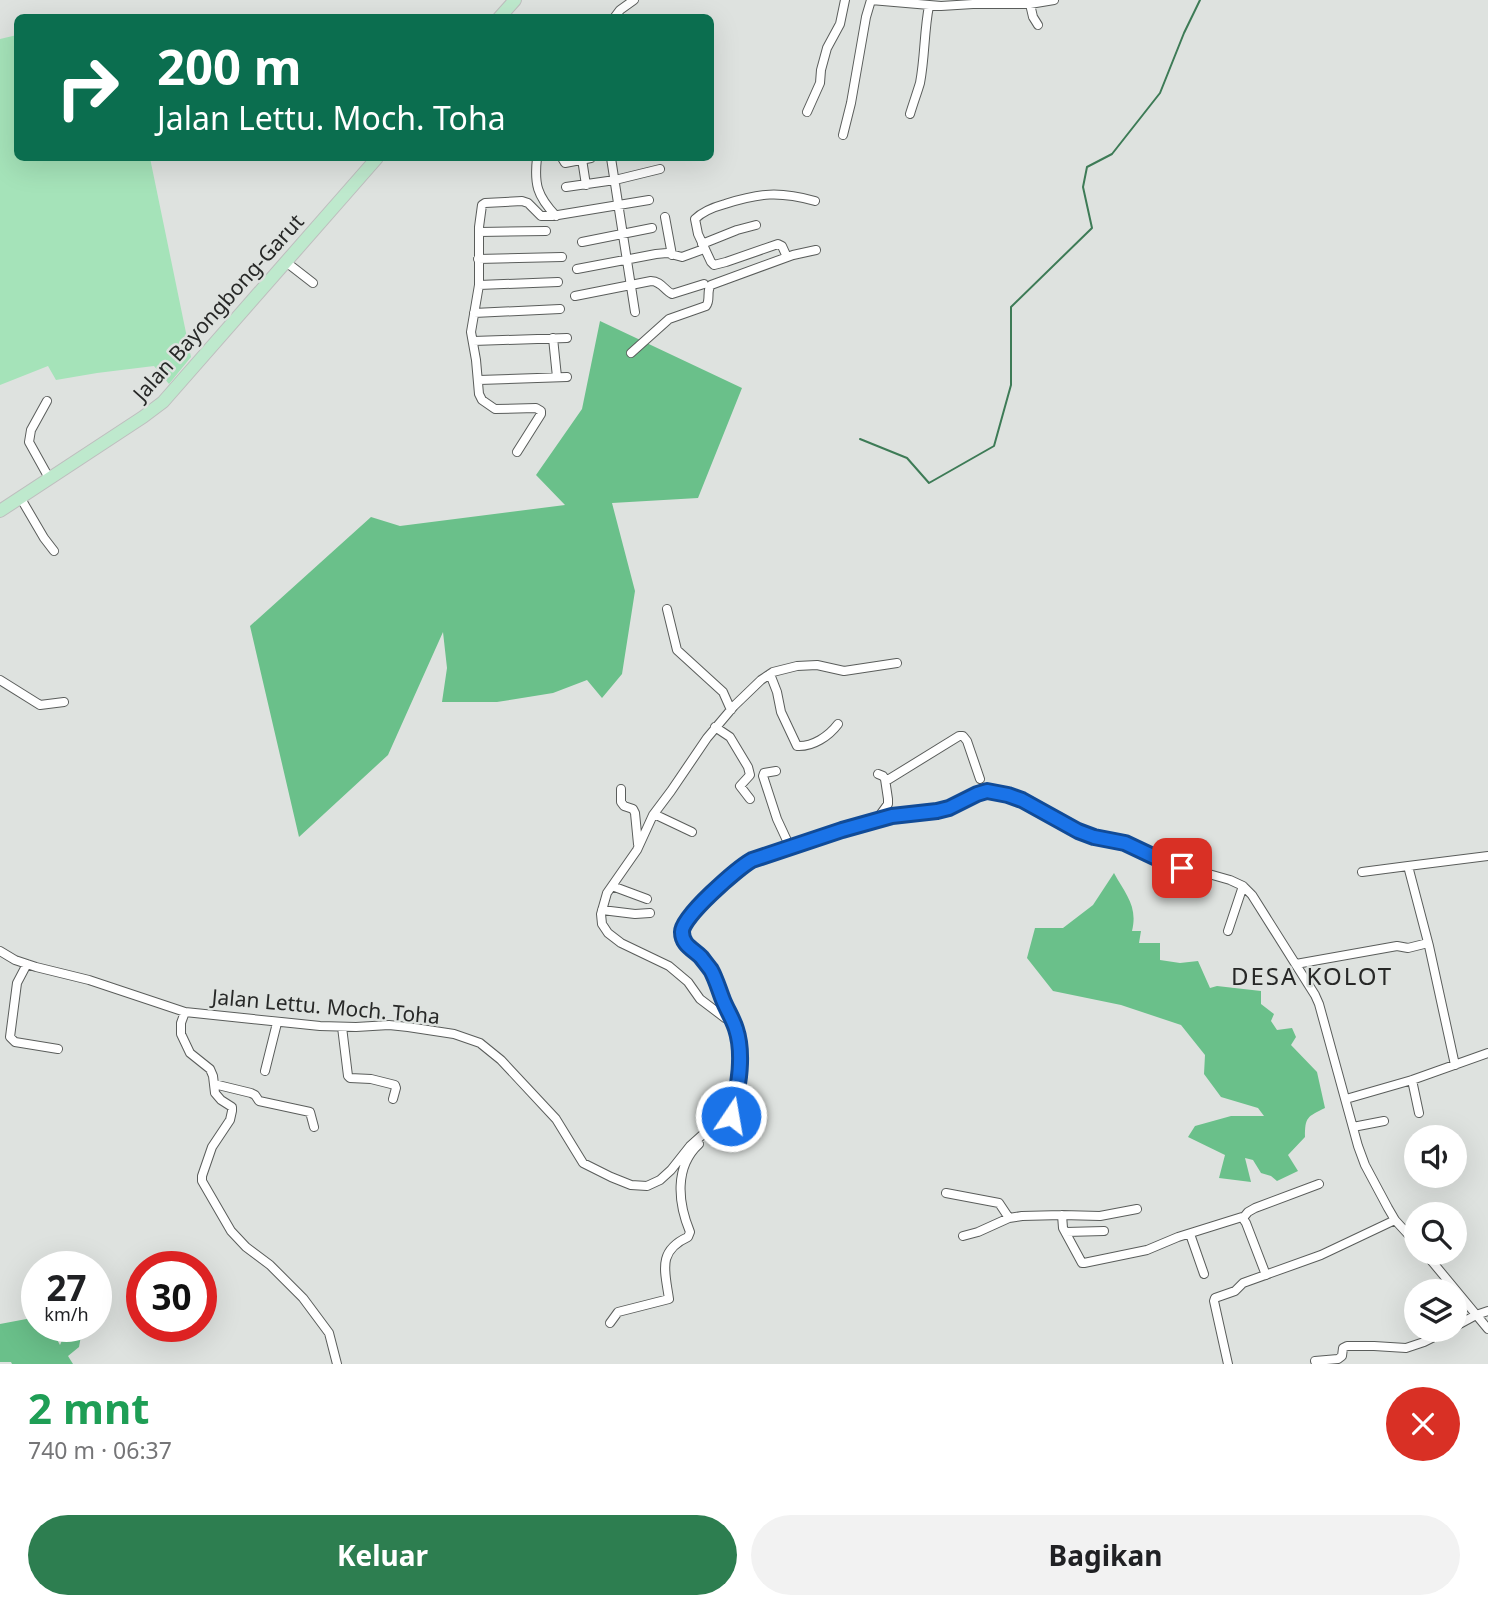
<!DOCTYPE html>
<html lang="id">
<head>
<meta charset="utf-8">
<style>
  body { margin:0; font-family:"Noto Sans",sans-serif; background:#f2f2f2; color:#202124; height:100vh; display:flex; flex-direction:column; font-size:26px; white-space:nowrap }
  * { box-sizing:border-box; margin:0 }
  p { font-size:23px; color:#757577 }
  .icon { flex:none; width:38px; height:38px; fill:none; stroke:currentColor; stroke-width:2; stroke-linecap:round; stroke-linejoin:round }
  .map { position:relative; height:1364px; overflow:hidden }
  .sheet { display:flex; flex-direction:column; background:#fff; flex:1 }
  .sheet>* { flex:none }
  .top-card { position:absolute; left:14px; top:14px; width:700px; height:147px; border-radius:10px; box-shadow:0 7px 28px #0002; background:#0b6e4f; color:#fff; overflow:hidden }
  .controls { position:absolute; left:1404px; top:1125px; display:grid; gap:14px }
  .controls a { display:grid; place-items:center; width:63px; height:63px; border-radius:50%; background:#fff; box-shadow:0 7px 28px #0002; font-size:35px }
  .speed { position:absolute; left:21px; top:1251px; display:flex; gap:14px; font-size:35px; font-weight:700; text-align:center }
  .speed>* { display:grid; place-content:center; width:91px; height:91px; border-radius:50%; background:#fff; box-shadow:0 7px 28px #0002; line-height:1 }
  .speed small { font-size:18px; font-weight:400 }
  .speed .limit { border:10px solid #d22; background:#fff; color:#111 }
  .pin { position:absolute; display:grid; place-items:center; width:60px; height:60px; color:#fff; margin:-30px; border-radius:14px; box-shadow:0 4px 10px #0006 }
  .me { position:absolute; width:77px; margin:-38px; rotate:12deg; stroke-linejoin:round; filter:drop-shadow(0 0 5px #0008) }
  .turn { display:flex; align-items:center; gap:24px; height:147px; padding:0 28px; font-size:32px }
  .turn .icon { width:91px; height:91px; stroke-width:2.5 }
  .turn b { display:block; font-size:49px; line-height:60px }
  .round { display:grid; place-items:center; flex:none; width:74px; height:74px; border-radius:37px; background:#f2f2f2 }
  .summary { display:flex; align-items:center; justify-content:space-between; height:119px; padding:0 28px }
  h1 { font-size:42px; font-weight:700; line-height:52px; color:#1e9e55 }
  .button { display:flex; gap:14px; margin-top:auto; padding:14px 28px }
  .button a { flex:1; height:80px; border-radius:42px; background:#2d7e50; color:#fff; font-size:28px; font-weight:700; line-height:80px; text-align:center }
  .button a+a { background:#f2f2f2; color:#202124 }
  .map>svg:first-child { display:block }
  .green { fill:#a5e3b9 }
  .forest { fill:#6ac08a }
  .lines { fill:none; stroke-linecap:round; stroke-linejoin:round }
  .stream { stroke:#3d7b56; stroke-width:2 }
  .street-casing { stroke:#5a5d5b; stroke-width:10 }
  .primary-casing { stroke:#bebebe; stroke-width:14 }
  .street { stroke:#fff; stroke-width:8 }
  .primary { stroke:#bee9cd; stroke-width:12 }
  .route-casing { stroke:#114b97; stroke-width:18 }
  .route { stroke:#1a73e8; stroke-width:12 }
  .labels { text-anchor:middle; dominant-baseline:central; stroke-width:5; stroke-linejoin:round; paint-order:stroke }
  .street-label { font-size:21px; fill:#272827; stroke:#dee2df }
  .quarter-label { font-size:24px; letter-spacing:2px; fill:#272827; stroke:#dee2df }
</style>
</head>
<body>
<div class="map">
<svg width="1488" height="1364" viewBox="0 0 1488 1364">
  <rect width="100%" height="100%" fill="#dee2df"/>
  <!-- green -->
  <path class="green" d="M 17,35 L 18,158 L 150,158 L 191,357 L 169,384 L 154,366 L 97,373 L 56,380 L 48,366 L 0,385 L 0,39 Z"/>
  <!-- forest -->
  <path class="forest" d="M 600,321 L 742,388 L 698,498 L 612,503 L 635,591 L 622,674 L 602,698 L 587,680 L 553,693 L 497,702 L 442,702 L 447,668 L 443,632 L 388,755 L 299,837 L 250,626 L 371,517 L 400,526 L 565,505 L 536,475 L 582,409 Z
    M 1114,873 C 1126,895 1138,906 1132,931 L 1141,931 L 1139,943 L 1160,943 L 1160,960 L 1180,963 L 1198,961 L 1210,988 L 1217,986 L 1261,991 L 1261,1004 L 1274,1014 L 1271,1021 L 1277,1030 L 1292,1028 L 1296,1037 L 1291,1045 L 1317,1072 L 1325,1108 C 1307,1117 1305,1117 1305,1137 L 1288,1155 L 1298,1171 L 1277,1181 L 1271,1176 L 1261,1173 L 1253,1160 L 1245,1158 L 1251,1182 L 1219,1178 L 1225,1155 L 1188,1137 L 1195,1126 L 1231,1116 L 1264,1116 L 1258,1108 L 1221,1097 L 1204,1074 L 1205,1055 L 1181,1025 L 1121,1005 L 1053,991 L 1027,958 L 1035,928 L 1063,928 L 1093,905 Z
    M 37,1317 L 37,1326 L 64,1327 L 64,1331 L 55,1336 L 60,1345 L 63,1338 L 81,1336 L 79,1347 L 68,1356 L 73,1364 L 12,1364 L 11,1362 L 0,1362 L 0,1324 Z"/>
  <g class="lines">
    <!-- stream -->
    <path class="stream" d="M 860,439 L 907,458 L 929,483 L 994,446 L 1011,385 L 1011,307 L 1092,228 L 1083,187 L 1087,167 L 1112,154 L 1160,93 L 1184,33 L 1200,0"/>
    <defs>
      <path id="street" d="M 871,0 L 941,6 L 973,4 L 1030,4 L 1054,0
        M 1030,4 L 1033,17 L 1038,25
        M 614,18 L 620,10 L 634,0
        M 807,112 L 820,83 L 821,70 L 827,48 L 840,24 L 845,0
        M 910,114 C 913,104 917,93 920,83 C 925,57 924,31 929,6
        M 843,135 L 851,103 L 866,17 L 871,0
        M 537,158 C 534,184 537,196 556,216
        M 562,158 L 565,163 L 591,158
        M 611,158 L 635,312
        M 582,159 L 586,185
        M 566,187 L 615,180 L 660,169
        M 665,217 L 672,255
        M 479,232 L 546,231
        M 582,242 L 652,228
        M 702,244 L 737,230 L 756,225
        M 787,257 L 782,246 L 778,244 L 726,262 L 714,265 L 711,262 L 698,234 L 695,219 C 703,211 714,207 725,204 C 760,193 779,191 815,201
        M 478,259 L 562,257
        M 286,262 L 313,283
        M 577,269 L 656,254 L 667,253 L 682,257 L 704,249
        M 479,285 L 558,282
        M 575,296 L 651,281 C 661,281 664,290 672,294 L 704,284
        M 474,313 L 560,309
        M 553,338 L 557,377
        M 473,341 L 567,338
        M 631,353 L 669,319 L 706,306 C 711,300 706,291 711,285 L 793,255 L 816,250
        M 479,380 L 567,377
        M 47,401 L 31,430 L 29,442 L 49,478
        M 517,452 L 541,414 L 541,411 L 536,408 L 495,409 L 482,400 L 479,394 L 476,360 L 471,332 L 479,285 L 479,227 L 482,205 L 485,203 L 522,201 L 528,203 L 541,216 L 552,216 L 649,200
        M 20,497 L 44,538 L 54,551
        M 667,609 L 677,650 L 723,692 L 731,710
        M 770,674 L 777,692 L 781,712 L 797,746 C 813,747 829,736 838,724
        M 0,680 L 40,705 L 64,702
        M 715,727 L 730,737 L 748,767 L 750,775 L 740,786 L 750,799
        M 776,771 L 764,773 L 763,776 L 777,819 L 790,847
        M 886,781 L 959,736 L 963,736 L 967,741 L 980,779
        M 621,789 L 621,802 L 624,806 L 633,809 L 635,813 L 638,844
        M 654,814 L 692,832
        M 877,819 L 888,804 L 888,799 L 885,779 L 883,776 L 878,774
        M 1408,866 L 1488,856
        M 1362,872 L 1408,866 L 1429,946 L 1455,1065
        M 612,886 L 647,899
        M 602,910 L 635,914 L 650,913
        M 1228,931 L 1243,886
        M 0,951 L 15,960 L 36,967 L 89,980 L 185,1012 L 320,1026 L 356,1027 L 389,1025 L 408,1027 L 454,1034 L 480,1043 L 501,1060 L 556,1119 L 583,1163 L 611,1177 L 631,1185 L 647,1186 L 660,1180 L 671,1170 L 690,1146 L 719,1120 L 734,1098 L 739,1071 L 739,1043 L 737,1030 L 711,971 L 702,958 L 686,944 L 682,935 L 682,929 L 691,914 L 702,903 L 746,863 L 764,855 L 892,816 L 937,811 L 949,808 L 977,794 L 987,791 L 1008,795 L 1022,800 L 1036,807 L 1059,822 L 1094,837 L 1125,843 L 1163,861 L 1230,880 L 1243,886 L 1252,895 L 1315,995 L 1319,1004 L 1358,1146 L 1365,1165 L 1388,1208 L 1395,1220 L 1416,1243
        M 27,964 L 17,983 L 10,1037 L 15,1042 L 58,1049
        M 1296,964 L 1397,946 L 1408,948 L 1428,943
        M 185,1012 L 181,1023 L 181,1034 L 190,1053 L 210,1069 L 213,1076 L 215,1093 L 221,1100 L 232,1107 L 232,1111 L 230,1120 L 212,1147 L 202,1176 L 202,1181 L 231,1231 L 246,1247 L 270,1265 L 303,1298 L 329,1333 L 337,1364
        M 732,1020 L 725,1018 L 700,999 L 688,982 L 669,966 L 621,943 L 608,933 L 602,924 L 601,914 L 607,893 L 637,850 L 653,815 L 671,791 L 707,738 L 734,706 L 761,680 L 773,672 L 797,666 L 817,665 L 844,671 L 897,663
        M 342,1027 L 348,1076 L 350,1078 L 371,1079 L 395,1085 L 396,1088 L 393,1099
        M 265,1071 L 277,1023
        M 1412,1080 L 1419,1113
        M 214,1084 L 251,1093 L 255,1095 L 259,1101 L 310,1112 L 314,1127
        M 1346,1099 L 1412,1080 L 1488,1053
        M 1353,1127 L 1384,1121
        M 946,1193 L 999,1203 L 1009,1218
        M 1062,1215 L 1063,1228 L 1082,1263 L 1084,1263 L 1147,1250 L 1178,1237 L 1242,1217 L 1246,1223 L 1266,1275
        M 1243,1218 L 1248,1212 L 1255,1208 L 1319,1184
        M 1066,1232 L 1104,1231
        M 1190,1234 L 1204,1274
        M 963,1236 L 978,1232 L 1009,1218 L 1022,1216 L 1062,1215 L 1100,1216 L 1137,1209
        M 1425,1253 L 1488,1329
        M 610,1323 L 618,1312 L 669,1299 C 665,1271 657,1251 688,1237 L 690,1232 C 678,1203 674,1167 699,1144
        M 1454,1327 L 1476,1315 L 1488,1311
        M 1315,1361 L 1338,1359 L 1342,1356 L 1343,1348 L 1347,1346 L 1374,1346 L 1406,1348 L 1424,1342 L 1448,1330
        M 1228,1364 L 1214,1301 L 1215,1298 L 1235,1291 L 1243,1283 L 1321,1255 L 1395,1220"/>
      <path id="primary" d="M 499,18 L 515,0
        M 0,511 L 143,417 L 163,402 L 377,158"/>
    </defs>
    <!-- street casing -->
    <use href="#street" class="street-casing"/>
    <!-- primary casing -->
    <use href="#primary" class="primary-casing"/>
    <!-- street -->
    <use href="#street" class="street"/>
    <!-- primary -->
    <use href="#primary" class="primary"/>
  </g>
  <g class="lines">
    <defs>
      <path id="route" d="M 731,1116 L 732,1111 L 729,1108 C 741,1091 743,1050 736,1029 C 733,1019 727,1010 723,1000 C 719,990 716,979 711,970 C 708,966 704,961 701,957 C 693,949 682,945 682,932 C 681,917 738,868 752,860 L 842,830 L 892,816 L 937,811 L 949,808 L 977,794 L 987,791 L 1008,795 L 1022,800 L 1078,831 L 1094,837 L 1125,843 L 1163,861 L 1182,868"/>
    </defs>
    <!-- route casing -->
    <use href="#route" class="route-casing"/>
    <!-- route -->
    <use href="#route" class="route"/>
  </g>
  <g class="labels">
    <!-- street labels -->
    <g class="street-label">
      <text transform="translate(218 307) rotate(-48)">Jalan Bayongbong-Garut</text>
      <text transform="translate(326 1006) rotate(5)">Jalan Lettu. Moch. Toha</text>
    </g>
    <!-- quarter labels -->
    <g class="quarter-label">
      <text x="1312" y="975">DESA KOLOT</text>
    </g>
  </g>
</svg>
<div class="controls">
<a><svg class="icon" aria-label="sound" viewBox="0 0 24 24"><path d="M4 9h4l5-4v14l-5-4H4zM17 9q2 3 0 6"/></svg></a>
<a><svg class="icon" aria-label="search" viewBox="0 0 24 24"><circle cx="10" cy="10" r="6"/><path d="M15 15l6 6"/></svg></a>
<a><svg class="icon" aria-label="layers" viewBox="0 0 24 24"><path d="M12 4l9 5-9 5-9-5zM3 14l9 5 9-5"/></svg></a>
</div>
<div class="speed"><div>27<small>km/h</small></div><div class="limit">30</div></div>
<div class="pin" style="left:1182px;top:868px;background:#d93025"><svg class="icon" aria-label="arrive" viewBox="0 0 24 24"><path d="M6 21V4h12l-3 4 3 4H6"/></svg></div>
<svg class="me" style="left:731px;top:1116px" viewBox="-20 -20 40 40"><circle r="17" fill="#1a73e8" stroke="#fff" stroke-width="3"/><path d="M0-11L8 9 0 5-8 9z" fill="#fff"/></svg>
<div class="top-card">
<div class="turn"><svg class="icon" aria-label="right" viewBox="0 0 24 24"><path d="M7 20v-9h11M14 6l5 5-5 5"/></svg><div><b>200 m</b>Jalan Lettu. Moch. Toha</div></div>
</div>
</div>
<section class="sheet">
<div class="summary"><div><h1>2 mnt</h1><p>740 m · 06:37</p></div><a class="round" style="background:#d93025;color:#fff"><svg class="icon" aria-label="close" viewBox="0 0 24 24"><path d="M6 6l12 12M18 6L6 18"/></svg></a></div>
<div class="button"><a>Keluar</a><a>Bagikan</a></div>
</section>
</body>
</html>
